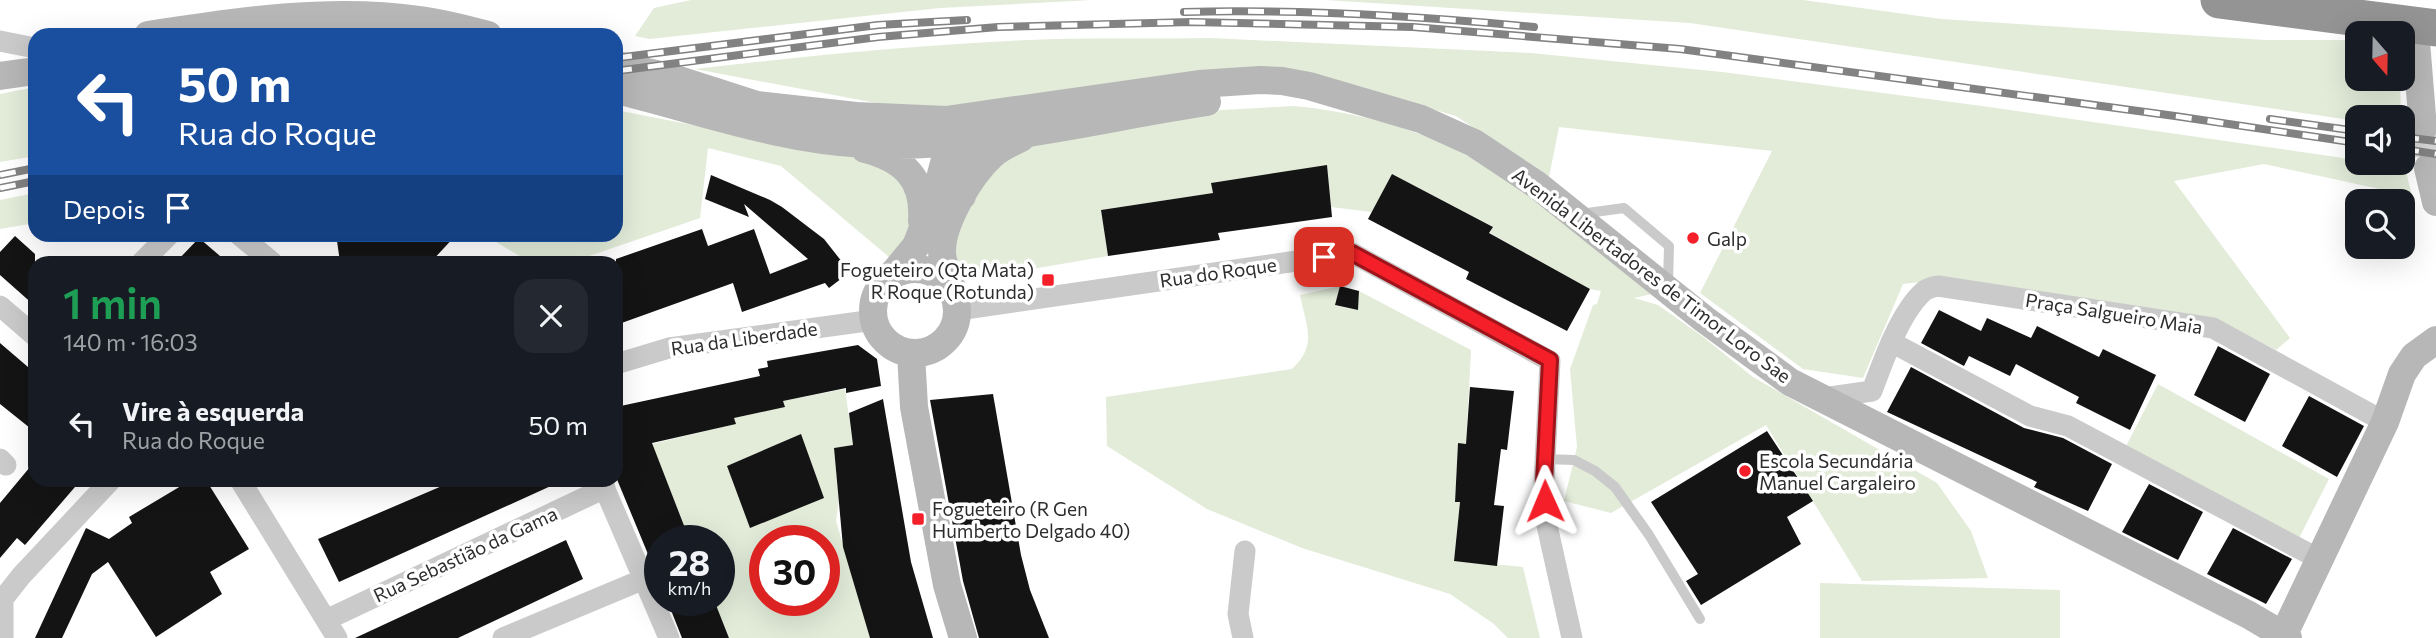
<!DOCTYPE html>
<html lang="pt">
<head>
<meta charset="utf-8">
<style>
  body { margin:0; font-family:Commissioner,sans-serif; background:#242831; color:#f1f3f6; height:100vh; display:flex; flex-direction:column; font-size:26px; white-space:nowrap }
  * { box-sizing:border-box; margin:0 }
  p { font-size:23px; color:#9ea1a6 }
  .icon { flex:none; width:38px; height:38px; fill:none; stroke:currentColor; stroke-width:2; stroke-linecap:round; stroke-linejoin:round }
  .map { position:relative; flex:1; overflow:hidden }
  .drawer { position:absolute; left:28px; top:256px; width:595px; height:231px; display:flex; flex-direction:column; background:#171b24; border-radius:21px; box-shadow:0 7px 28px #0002 }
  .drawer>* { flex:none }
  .guide { position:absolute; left:28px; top:28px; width:595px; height:214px; border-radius:21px; box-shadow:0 7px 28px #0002; background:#1a4fa0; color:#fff; overflow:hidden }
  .needle { width:46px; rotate:160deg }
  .controls { position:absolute; left:2345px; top:21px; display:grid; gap:14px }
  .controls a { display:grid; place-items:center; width:70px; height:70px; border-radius:14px; background:#171b24; box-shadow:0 7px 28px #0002; font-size:35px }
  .speed { position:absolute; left:644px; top:525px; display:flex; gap:14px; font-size:35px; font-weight:700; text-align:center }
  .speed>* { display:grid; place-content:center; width:91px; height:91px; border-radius:50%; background:#171b24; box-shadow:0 7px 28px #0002; line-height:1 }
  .speed small { font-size:18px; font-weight:400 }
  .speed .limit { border:10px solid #d22; background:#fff; color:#111 }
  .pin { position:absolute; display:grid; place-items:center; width:60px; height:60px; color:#fff; margin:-30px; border-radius:14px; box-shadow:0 4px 10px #0006 }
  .me { position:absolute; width:77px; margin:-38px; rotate:359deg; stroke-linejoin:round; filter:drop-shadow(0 0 5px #0008) }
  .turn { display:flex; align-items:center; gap:24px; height:147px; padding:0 35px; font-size:32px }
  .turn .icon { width:91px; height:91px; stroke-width:2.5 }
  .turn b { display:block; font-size:49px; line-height:60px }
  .then { display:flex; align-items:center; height:66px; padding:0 35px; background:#0003; gap:14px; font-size:26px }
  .round { display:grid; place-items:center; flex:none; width:74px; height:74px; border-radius:21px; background:#242831 }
  .overview { display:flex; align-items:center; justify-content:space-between; height:119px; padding:0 35px }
  h1 { font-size:42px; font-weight:600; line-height:52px; color:#1e9e55 }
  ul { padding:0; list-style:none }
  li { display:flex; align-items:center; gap:21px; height:98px; padding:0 35px }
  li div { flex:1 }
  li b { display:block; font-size:26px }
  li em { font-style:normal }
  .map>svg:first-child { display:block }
  .green { fill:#e2ecd9; fill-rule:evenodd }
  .building { fill:#141414 }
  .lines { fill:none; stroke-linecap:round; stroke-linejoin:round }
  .secondary-tunnel { stroke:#d5d5d5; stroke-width:28; stroke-dasharray:28 14; stroke-linecap:butt }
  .lane { stroke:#cacaca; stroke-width:10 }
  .street { stroke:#cacaca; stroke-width:21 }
  .secondary { stroke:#b7b7b7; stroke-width:28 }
  .highway { stroke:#949494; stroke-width:37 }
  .rail-casing { stroke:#828282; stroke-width:8 }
  .rail { stroke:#fff; stroke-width:5; stroke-dasharray:16; stroke-linecap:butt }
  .route-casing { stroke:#9f141a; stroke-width:18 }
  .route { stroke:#f41f28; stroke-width:12 }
  .poi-dot { fill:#f41f28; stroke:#fff; stroke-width:2.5 }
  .labels { text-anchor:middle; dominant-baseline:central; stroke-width:7; stroke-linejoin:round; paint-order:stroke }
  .poi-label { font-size:19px; fill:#2d2d2d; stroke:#fff; text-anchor:start }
  .street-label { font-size:19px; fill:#2d2d2d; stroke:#fff }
</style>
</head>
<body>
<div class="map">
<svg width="2436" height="638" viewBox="0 0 2436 638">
  <rect width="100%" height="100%" fill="#fff"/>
  <!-- green -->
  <path class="green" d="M 691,0 L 1092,0 L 940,8 L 649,39 L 635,36 L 654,8 Z
    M 1326,0 L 1803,0 L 1941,19 L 2265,40 L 2357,40 L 2357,79 L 2400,79 L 2401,117 L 2357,117 L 2357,121 L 1690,23 Z
    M 1210,38 L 1531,53 L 1722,72 L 1982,106 L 2357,160 L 2357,163 L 2405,167 L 2412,196 L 2264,164 L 2174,181 L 2290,338 L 2276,350 L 2215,318 L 1936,280 L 1903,284 L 1863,378 L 1803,369 L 1700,293 L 1772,151 L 1559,127 L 1549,177 L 1456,116 L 1377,93 L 1291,76 L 919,111 L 695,69 C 814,55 935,43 1055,39 C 1107,38 1158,39 1210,38 Z
    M 35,87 L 35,156 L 0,162 L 0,94 Z
    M 1294,106 C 1358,112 1425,130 1481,163 C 1543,201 1599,249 1656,293 L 1634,298 L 1658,305 L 1702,336 L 1753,377 L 1937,483 L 1971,531 L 1988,578 L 1862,581 L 1766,425 L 1611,513 L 1564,501 L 1577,447 L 1570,369 L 1593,305 L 1597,304 L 1601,291 L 1590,289 L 1490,233 L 1492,226 L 1392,174 L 1372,212 L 1331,207 L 1327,166 L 1212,183 L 1213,193 L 1101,210 L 1108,256 L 973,279 L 965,275 L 959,267 L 954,244 L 971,198 L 997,164 L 1034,143 L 1222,110 Z
    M 616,110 L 871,160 L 895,175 L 907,195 L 911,223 L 903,247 L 889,257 L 781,166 L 708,148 L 700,218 L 572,262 L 530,262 L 496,242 L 495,235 L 616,234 Z
    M 35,193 L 35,223 L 0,229 L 0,200 Z
    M 1340,286 L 1336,306 L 1358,310 L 1359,291 L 1471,350 L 1466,445 L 1458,444 L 1455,501 L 1460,502 L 1454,560 L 1523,567 L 1540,638 L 1508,638 L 1494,624 L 1450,594 L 1302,548 L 1207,509 L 1107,446 L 1106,397 L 1292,369 C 1318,345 1306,326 1300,295 Z
    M 2158,384 L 2329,479 L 2298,540 L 2122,454 Z
    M 845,389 L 853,445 L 834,448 L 839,499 L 836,521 L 870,638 L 729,638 L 714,600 L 719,600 L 719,541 L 690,541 L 652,444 L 735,424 L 734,418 L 784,407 L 783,401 ZM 765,541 L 824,541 L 824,600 L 765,600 Z
    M 1820,583 L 2060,590 L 2060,638 L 1820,638 Z"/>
  <!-- building -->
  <path class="building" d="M 1327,165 L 1332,217 L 1218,233 L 1220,240 L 1108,256 L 1101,210 L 1213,193 L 1211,183 Z
    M 1392,174 L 1493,227 L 1489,233 L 1590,289 L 1567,331 L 1466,279 L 1469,272 L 1368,219 Z
    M 711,175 L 770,200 L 782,207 L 824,239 L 850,272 L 829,288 L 825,283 L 742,312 L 733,283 L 616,325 L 616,259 L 702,229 L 708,246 L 754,229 L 770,274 L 808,259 L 744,204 L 749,217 L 705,199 Z
    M 336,234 L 457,234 L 431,262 L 340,262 Z
    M 15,236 L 35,254 L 35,306 L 0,275 L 0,252 Z
    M 199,238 L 227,262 L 176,262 Z
    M 1340,286 L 1359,291 L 1358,310 L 1335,305 Z
    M 1939,310 L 1981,331 L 1987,318 L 2031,338 L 2037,326 L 2099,357 L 2103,349 L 2156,375 L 2130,430 L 2076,403 L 2079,397 L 2016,364 L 2010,376 L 1969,356 L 1964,366 L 1921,343 Z
    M 0,343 L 35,373 L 35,432 L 0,404 Z
    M 858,345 L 877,359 L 881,386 L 846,393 L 846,388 L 783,401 L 785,407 L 734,418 L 736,424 L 652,443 L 690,541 L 660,541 L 660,583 L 616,477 L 616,407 L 760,376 L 758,369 L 768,367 L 767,361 Z
    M 2218,346 L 2270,374 L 2245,422 L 2194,395 Z
    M 1911,367 L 2024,428 L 2063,438 L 2112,464 L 2088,511 L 2034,487 L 2037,482 L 1887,412 Z
    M 1470,387 L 1514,391 L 1507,450 L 1501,449 L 1494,505 L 1504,506 L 1497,566 L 1454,561 L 1460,502 L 1455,502 L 1458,443 L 1466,444 Z
    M 993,394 L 1021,555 L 1030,590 L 1049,638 L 979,638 L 963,581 L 930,400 Z
    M 2309,396 L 2364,426 L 2337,477 L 2282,446 Z
    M 883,399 L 911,562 L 933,638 L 870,638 L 843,547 L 834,448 L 853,445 L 849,413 Z
    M 1767,431 L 1813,501 L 1787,517 L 1801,544 L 1701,605 L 1686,581 L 1698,574 L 1651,502 Z
    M 801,434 L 824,498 L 750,528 L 727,466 Z
    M 35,461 L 35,480 L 81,480 L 25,545 L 17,538 L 0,558 L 0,503 Z
    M 191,480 L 206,480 L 249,549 L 210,572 L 222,594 L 156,637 L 108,562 L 92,574 L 62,638 L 35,638 L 86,528 L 109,539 L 132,523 L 129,517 Z
    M 456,480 L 564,480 L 339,582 L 318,539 Z
    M 2149,484 L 2203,512 L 2178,560 L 2122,532 Z
    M 2233,528 L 2292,559 L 2266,604 L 2207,574 Z
    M 566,540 L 583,579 L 458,638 L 355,638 Z
    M 667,600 L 714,600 L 729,638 L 682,638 Z"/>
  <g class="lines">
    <!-- secondary-tunnel -->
    <path class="secondary-tunnel" d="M 2416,42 L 2418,0
      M 2423,128 L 2428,168"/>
    <!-- lane -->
    <path class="lane" d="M 1580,214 L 1624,208 L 1669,246 L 1668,284
      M 1545,459 L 1574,460 L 1595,471 L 1615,487 L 1649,535 L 1700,619"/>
    <!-- street -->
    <path class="street" d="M 0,41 L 35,48
      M 238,234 L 272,262
      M 142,262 L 170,234
      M 0,306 L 35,336
      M 958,310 L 1352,253 L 1550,361 L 1544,482 L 1546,521 L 1572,638
      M 1891,342 L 2030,416 L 2068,426 L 2319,559
      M 616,364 L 669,348 L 874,320
      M 1823,398 L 1872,391 C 1883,361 1900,313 1923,292 C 1927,288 1933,287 1938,286 L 2213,328 L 2385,422
      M 0,459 L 6,465
      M 240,480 L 337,638
      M 601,480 L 669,638
      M 326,620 L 605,488
      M 3,638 L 3,599 L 21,576 L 111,480
      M 503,638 L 644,579
      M 1243,638 L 1238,614 L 1245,551"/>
    <!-- secondary -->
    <path class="secondary" d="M 148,35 C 238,21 330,7 420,20 C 443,23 466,29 488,35
      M 2416,42 L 2423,128
      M 616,65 L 673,78 L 757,105 L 856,116 L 946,120 L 1199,84 L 1260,80 L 1282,81 L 1309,86 L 1421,119 L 1474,143 L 1537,185 L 1704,319 L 1790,382 L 2249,615 L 2288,638
      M 0,76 L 35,71
      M 616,90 C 698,110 780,140 865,144 C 981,150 1094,119 1207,102
      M 942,134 C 965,151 965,170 962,196
      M 865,149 C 904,159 925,179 922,221
      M 2428,168 L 2436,202
      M873 311a42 42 0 1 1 84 0a42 42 0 1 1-84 0Z
      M 892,275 L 916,246 L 935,197 L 948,148 L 963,134
      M 952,288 C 948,276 942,263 942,251 C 942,222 971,174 992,155 C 1001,147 1011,143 1021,138
      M 911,353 L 914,407 L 947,585 L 963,638
      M 2284,634 L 2385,422 L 2402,374 L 2414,356 L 2436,340"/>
    <!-- highway -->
    <path class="highway" d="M 2219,0 L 2436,28"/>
    <defs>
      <path id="rail" d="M 1184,12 C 1301,9 1418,16 1534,27
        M 616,58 L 878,25 L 967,20
        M 616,71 L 878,37 L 998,27 L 1191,22 L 1413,27 L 1680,49 L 2175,116 L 2357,143
        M 2270,119 L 2357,131
        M 2403,137 L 2436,141
        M 2403,149 L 2436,154
        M 0,175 L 35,168
        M 0,188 L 35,181"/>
    </defs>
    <!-- rail casing -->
    <use href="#rail" class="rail-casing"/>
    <!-- rail -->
    <use href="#rail" class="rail"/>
  </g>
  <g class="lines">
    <defs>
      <path id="route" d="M 1324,257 L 1352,253 L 1550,360 L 1544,482 L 1545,501"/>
    </defs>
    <!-- route casing -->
    <use href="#route" class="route-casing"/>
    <!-- route -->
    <use href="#route" class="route"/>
  </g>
  <!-- markers -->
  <g class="poi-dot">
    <circle cx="1693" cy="238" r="7"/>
    <rect x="1041" y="273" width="14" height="14" rx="3.5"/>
    <circle cx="1745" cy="471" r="7"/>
    <rect x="911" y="512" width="14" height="14" rx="3.5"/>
  </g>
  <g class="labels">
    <!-- poi labels -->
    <g class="poi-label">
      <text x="1707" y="238">Galp</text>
      <text x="1034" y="269" text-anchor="end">Fogueteiro (Qta Mata)<tspan x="1034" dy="22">R Roque (Rotunda)</tspan></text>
      <text x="1759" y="460">Escola Secundária<tspan x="1759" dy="22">Manuel Cargaleiro</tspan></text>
      <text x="932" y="508">Fogueteiro (R Gen<tspan x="932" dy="22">Humberto Delgado 40)</tspan></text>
    </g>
    <!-- street labels -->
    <g class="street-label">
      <text transform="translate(1218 272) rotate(-8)">Rua do Roque</text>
      <text transform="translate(1652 275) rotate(37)">Avenida Libertadores de Timor Loro Sae</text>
      <text transform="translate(2114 313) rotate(9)">Praça Salgueiro Maia</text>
      <text transform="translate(744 338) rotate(-8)">Rua da Liberdade</text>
      <text transform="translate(465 554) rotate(-25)">Rua Sebastião da Gama</text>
    </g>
  </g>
</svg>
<div class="controls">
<a><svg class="needle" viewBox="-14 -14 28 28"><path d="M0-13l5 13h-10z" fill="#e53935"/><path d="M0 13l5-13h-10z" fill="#9ea1a6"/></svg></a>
<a><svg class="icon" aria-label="sound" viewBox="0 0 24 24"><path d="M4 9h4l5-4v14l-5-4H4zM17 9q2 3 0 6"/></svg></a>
<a><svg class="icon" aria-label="search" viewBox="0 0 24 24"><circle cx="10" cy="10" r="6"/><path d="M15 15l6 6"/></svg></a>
</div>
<div class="speed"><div>28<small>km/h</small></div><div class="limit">30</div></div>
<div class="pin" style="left:1324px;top:257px;background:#d93025"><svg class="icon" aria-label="arrive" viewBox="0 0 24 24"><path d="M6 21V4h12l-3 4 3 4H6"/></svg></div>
<svg class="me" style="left:1545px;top:501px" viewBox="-20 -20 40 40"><path d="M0-17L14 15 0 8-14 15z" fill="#f41f28" stroke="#fff" stroke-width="4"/></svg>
<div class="guide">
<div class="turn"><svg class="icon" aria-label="left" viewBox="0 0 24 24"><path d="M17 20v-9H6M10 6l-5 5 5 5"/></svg><div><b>50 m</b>Rua do Roque</div></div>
<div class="then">Depois<svg class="icon" aria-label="arrive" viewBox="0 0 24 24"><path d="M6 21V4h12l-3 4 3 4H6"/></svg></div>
</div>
<section class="drawer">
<div class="overview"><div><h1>1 min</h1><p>140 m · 16:03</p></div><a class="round"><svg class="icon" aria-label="close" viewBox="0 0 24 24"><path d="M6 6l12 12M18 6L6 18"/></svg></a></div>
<ul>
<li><svg class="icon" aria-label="left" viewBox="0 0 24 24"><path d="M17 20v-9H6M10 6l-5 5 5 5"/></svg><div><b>Vire à esquerda</b><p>Rua do Roque</p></div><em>50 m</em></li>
</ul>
</section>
</div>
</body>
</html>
